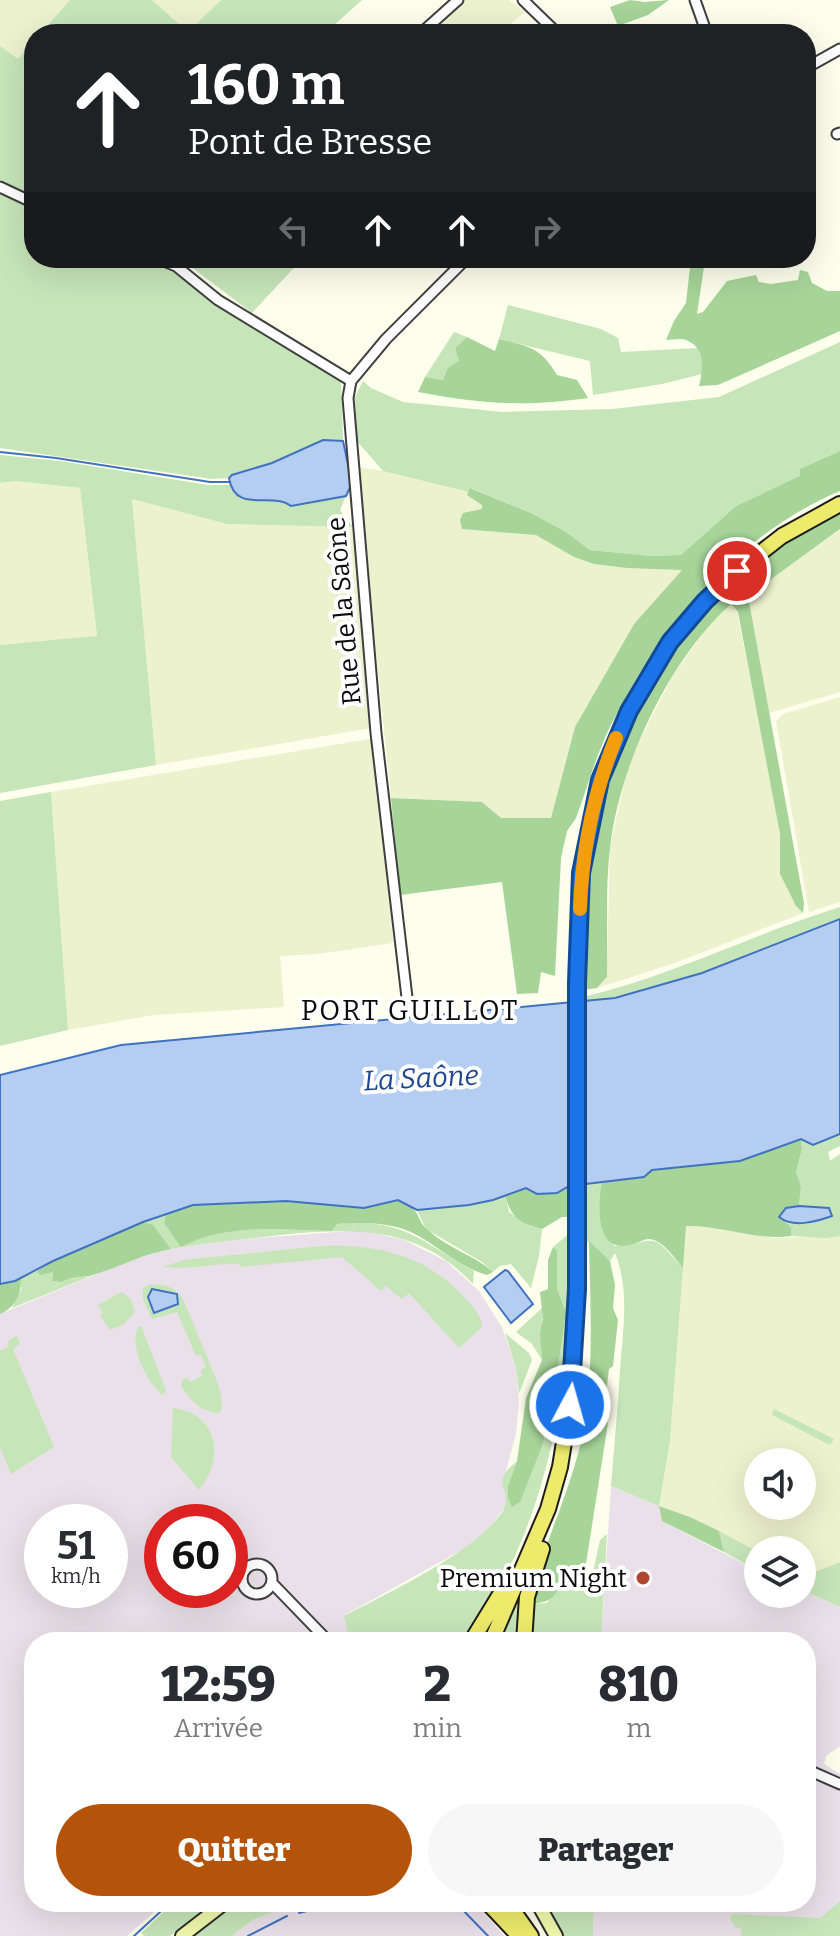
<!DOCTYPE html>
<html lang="fr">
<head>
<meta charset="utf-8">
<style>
  body { margin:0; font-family:Bitter,serif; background:#f7f7f7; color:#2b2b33; height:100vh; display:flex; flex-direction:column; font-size:30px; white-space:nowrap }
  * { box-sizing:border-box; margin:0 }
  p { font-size:26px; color:#7c7c81 }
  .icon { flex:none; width:44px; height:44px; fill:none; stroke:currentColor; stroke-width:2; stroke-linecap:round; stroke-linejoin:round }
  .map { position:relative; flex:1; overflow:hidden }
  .details { position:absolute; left:24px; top:1632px; width:792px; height:280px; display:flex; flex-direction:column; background:#fff; border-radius:32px; box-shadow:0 8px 32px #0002 }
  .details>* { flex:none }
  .top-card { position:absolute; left:24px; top:24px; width:792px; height:244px; border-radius:32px; box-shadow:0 8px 32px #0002; background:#202124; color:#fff; overflow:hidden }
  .controls { position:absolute; left:744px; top:1448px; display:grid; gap:16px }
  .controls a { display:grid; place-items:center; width:72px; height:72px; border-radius:50%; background:#fff; box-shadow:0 8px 32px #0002; font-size:40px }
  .speed { position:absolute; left:24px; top:1504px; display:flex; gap:16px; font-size:40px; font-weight:700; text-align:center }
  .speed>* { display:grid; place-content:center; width:104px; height:104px; border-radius:50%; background:#fff; box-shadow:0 8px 32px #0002; line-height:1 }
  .speed small { font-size:20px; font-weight:400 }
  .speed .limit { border:12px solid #d22; background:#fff; color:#111 }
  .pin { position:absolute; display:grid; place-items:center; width:68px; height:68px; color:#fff; margin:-34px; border:4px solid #fff; border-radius:50%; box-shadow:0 2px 8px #0007 }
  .me { position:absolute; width:88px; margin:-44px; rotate:6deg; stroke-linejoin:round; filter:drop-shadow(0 0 6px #0008) }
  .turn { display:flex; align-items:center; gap:28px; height:168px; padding:0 32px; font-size:36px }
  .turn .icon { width:104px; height:104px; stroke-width:2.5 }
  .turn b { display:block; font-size:56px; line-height:68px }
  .lanes { display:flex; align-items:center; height:76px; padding:0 32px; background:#0003; justify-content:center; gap:40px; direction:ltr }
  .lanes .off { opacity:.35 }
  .eta { display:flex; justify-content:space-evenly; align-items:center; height:136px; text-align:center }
  .eta b { font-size:48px; font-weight:800; line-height:56px }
  .primary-button { display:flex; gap:16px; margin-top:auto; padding:16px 32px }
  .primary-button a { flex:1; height:92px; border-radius:48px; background:#b45309; color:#fff; font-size:32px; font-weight:800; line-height:92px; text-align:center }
  .primary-button a+a { background:#f7f7f7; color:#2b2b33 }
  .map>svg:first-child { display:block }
  .industrial { fill:#eae0e9; fill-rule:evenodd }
  .farmland { fill:#ecf1ce; fill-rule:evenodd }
  .green { fill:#c6e5b9 }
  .forest { fill:#a6d499 }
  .water { fill:#b5cdf1; stroke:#4172c2; stroke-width:2 }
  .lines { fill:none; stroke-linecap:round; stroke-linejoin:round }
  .stream { stroke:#4172c2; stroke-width:2 }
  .minor-casing { stroke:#3f3f3f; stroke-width:13 }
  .secondary-casing { stroke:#2e2e2e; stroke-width:16 }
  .primary-casing { stroke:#1d1d1d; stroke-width:18 }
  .minor { stroke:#fff; stroke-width:9 }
  .secondary { stroke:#f0f9ac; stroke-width:12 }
  .primary { stroke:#eeeb6c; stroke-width:14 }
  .route-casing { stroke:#114b97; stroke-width:20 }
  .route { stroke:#1a73e8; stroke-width:14 }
  .slow { stroke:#f59e0b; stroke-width:14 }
  .poi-dot { fill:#b0462f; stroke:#fff; stroke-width:3 }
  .labels { text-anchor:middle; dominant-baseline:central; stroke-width:8; stroke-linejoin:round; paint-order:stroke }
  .street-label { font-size:26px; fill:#0c0c0c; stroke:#fff }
  .poi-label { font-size:26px; fill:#0c0c0c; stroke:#fff; text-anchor:end }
  .neighbourhood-label { font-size:28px; letter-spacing:2px; fill:#0c0c0c; stroke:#fff }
  .water-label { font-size:28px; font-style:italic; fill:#1f4693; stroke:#fff }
</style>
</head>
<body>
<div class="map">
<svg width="840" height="1936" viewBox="0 0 840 1936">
  <rect width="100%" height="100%" fill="#fdfeec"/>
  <!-- industrial -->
  <path class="industrial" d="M 362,1230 L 404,1240 L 446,1261 L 479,1291 L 502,1327 L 516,1368 L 519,1402 L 516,1434 L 503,1482 L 508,1497 L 505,1507 L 490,1527 L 469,1546 L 345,1615 L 350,1642 L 34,1642 L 34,1902 L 166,1902 L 127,1936 L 0,1936 L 0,1314 L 121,1264 L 163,1250 L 243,1239 ZM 42,1522 L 110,1522 L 110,1590 L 42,1590 ZM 162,1522 L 230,1522 L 230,1590 L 162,1590 Z
    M 611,1486 L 659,1506 L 662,1521 L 758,1571 L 758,1594 L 802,1594 L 802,1590 L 840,1607 L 840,1746 L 826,1756 L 824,1764 L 840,1774 L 840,1936 L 593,1936 L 594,1902 L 806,1902 L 806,1642 L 601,1642 Z
    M 299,1902 L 475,1902 L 504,1936 L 232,1936 L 253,1920 Z"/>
  <!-- farmland -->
  <path class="farmland" d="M 0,0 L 70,0 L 40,34 L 34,34 L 34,41 L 18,60 L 0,46 Z
    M 152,0 L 221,0 L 188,32 Z
    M 466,0 L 509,0 L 525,12 L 498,34 L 428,34 Z
    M 357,467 L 383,471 L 469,492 L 468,495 L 482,505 L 482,510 L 474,510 L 463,529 L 537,535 L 574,557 L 594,564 L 627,568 L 683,569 L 634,624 L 575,727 L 551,818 L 501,818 L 482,802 L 391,798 Z
    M 15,481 L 80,488 L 97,637 L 0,645 L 0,483 Z
    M 132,499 L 227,524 L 353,527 L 371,728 L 156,765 Z
    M 840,530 L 840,692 L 769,713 L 748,595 Z
    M 731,604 L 737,612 L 765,750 L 780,834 L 780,874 L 796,906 L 803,913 L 675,963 L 597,988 L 607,977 L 610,847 L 629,761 L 673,675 L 712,621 Z
    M 840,697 L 840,902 L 809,912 L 776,721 L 783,714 Z
    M 375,738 L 393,943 L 318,954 L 280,956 L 284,1007 L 154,1015 L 68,1030 L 51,792 Z
    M 701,1225 L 775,1238 L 840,1236 L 840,1562 L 805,1576 L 802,1575 L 802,1550 L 758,1552 L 690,1517 L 659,1506 L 670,1441 L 686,1226 ZM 758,1462 L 802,1462 L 802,1506 L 758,1506 Z"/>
  <!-- green -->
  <path class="green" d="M 70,0 L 152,0 L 188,32 L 221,0 L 362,0 L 324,34 L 40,34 Z
    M 34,41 L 34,196 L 0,180 L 0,46 L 18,59 Z
    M 0,191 L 34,207 L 34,258 L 142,258 L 171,271 L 216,303 L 341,382 L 343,441 L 322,440 L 272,463 L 232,475 L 229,478 L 212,479 L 0,448 Z
    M 189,258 L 303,258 L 252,313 L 190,266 L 187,262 Z
    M 508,305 L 601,329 L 618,338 L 621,352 L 698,348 L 704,368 L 702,374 L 662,384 L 593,395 L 590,361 L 499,339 Z
    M 454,332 L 467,337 L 455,348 L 459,361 L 443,380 L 425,377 Z
    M 840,342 L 840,451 L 800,469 L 801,476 L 736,506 L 681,555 L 651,556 L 590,550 L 566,532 L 531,513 L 471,488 L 469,492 L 383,471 L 356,440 L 355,397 L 363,381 L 371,388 L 403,402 L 503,412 L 612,409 L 719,397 Z
    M 0,455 L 60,461 L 208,485 L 230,485 L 241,497 L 254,501 L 286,501 L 291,505 L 346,496 L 340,510 L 353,527 L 227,524 L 132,499 L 156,765 L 0,793 L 0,645 L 97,636 L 80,488 L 15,481 L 0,483 Z
    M 51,792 L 68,1030 L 0,1046 L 0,801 Z
    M 840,907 L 840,919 C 757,952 673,992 583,1002 L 583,997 C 672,976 753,934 840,907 Z
    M 840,1134 L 840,1146 L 828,1152 L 830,1161 L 840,1154 L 840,1236 L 826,1238 L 791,1236 L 791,1227 L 786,1222 L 801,1223 L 829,1208 L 799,1206 L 801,1186 L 796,1172 L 802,1149 L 801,1139 L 813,1144 Z
    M 602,1181 L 614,1246 C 660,1242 648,1229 683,1268 L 670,1441 L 659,1506 L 611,1486 C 614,1447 618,1408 620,1369 C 623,1330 630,1290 615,1253 L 610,1261 C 596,1249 572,1231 569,1212 C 567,1204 569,1194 569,1186 Z
    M 505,1194 L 509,1212 L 530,1226 L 542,1229 L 539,1256 L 531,1288 L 511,1264 L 500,1266 L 493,1272 L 482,1262 L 426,1229 L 417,1210 L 469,1205 Z
    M 166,1214 L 164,1223 L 182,1246 C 228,1223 282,1230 332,1231 L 337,1224 C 402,1217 422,1242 474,1271 L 473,1284 C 418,1225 354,1228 280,1235 C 244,1239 207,1243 171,1249 L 153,1226 L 143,1222 Z
    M 571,1232 C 570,1275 572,1318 568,1360 C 567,1380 561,1400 557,1420 C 541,1499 514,1578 463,1642 L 350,1642 L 344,1616 C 389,1592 470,1555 500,1515 C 515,1495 497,1488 504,1475 C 506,1470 513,1465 517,1461 L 508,1486 L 555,1390 L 566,1312 L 557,1289 L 557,1250 L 553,1247 Z
    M 323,1246 C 377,1244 425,1255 463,1296 C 471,1304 482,1316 482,1327 L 459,1348 L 409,1293 L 402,1299 L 386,1286 L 381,1291 L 342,1257 L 240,1267 L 239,1264 C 215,1263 186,1270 163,1267 L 184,1260 Z
    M 37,1271 L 40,1274 L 53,1271 L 52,1281 L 62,1282 L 68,1279 L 91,1276 L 12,1308 L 21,1290 L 21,1278 Z
    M 150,1284 C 166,1285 176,1286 184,1301 L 218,1384 C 220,1393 225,1405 219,1413 C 201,1411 189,1401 181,1385 L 183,1379 L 187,1377 L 190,1382 L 202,1376 L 201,1370 L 206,1367 L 201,1355 L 196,1356 L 177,1312 L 152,1319 L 143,1299 L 143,1288 Z
    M 122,1292 L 131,1299 L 135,1312 L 124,1324 L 110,1330 L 100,1315 L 102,1313 L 99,1306 L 96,1306 Z
    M 542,1308 C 544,1325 541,1342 542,1360 L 532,1344 L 516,1332 Z
    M 141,1326 L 166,1390 L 163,1395 C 146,1382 129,1347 138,1327 Z
    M 505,1333 L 529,1353 L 532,1360 L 519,1394 L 516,1368 Z
    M 17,1336 L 20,1344 L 13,1349 L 54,1447 L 11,1474 L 0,1448 L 0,1351 L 7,1348 L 9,1340 Z
    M 173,1408 C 217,1413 226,1458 199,1490 L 171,1457 Z
    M 774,1409 L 834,1439 L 830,1445 L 772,1415 Z
    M 719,1531 L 758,1552 L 758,1571 L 724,1552 Z
    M 607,1534 L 601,1642 L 527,1642 L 528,1604 L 547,1603 L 560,1585 L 574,1588 L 591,1581 L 600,1540 Z
    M 840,1562 L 840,1607 L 802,1590 L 802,1575 L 805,1576 Z
    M 520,1595 L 518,1642 L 498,1642 Z
    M 840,1901 L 840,1936 L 741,1936 L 741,1929 L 735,1927 L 730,1918 L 732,1914 L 820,1918 Z
    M 174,1902 L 215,1902 L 170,1936 L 144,1936 L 141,1933 Z
    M 235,1902 L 299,1902 L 253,1920 L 232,1936 L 194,1936 Z
    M 541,1902 L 594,1902 L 593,1936 L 560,1936 Z"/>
  <!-- forest -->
  <path class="forest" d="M 630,0 L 645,2 L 669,0 L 648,15 L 618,26 L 610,7 Z
    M 691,258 L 719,258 L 704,267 L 697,314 L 703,312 L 727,281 L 756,275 L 759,282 L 771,284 L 798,280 L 800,270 L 808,272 L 812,283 L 827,291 L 840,291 L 840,331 L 718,385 L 699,386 C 703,370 706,347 686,340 C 681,338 672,340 666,340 L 674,321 L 686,303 Z
    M 467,337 L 495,351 L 499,339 C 530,347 540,347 557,375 L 577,380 L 588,398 C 523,407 482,404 418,392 L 425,377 L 443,380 L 448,368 L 459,361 L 455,348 Z
    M 840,451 L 840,491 C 738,534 662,625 613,721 C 597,751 588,786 576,818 L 567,831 L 561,858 L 555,976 L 541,972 L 538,993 L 517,994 L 502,882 L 400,895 L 391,798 L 482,802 L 501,818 L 551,818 L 575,727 L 634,624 L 682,570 L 627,568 L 594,564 L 574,557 L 536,535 L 462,529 L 460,520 L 463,513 L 482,509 L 482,505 L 467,495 L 470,488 L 531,513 L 566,532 L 590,550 L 651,556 L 681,555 L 736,506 L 800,476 L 800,469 Z
    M 840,509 L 840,529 L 748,596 L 804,903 L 803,913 L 796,906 L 780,874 L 780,834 L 738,612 L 731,604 C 669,659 619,766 610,848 C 605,890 608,935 607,977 L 597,988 L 582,990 C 584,946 583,900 590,856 C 617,699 701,585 840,509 Z
    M 801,1139 L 802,1149 L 796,1172 L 801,1186 L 799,1206 L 786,1208 L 779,1216 L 791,1227 L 791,1236 C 756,1241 722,1225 686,1226 L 683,1268 C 676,1260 666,1245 656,1241 C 646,1236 642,1242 633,1244 C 594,1256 598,1205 602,1181 L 652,1170 L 740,1161 Z
    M 569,1186 L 570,1217 L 562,1217 L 542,1229 C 520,1224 510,1217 505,1194 L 527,1188 L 557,1193 Z
    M 398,1200 C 425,1212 413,1217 428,1230 C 447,1248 474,1255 493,1272 L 487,1275 C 458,1267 438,1245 411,1232 C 390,1222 360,1222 337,1224 L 332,1231 C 282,1230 227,1223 181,1247 L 164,1223 L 166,1214 L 194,1205 L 286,1201 L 364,1208 Z
    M 143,1222 L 153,1225 L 171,1249 C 143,1254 119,1267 93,1275 C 82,1278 72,1276 62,1282 L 52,1281 L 53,1272 L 40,1275 L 37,1271 L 53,1261 Z
    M 589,1241 L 610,1261 L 615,1285 L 613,1308 L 618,1320 L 613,1366 L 609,1369 L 603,1418 L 608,1423 L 583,1583 L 574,1588 L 560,1585 C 554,1601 545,1603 528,1604 C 541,1553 564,1505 578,1454 C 596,1386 590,1310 589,1241 Z
    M 553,1247 L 557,1250 L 557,1289 L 566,1312 L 555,1390 L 542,1446 L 520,1502 L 512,1507 L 508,1497 L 508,1486 L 517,1461 L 526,1398 L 542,1360 L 540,1333 L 543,1320 L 540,1292 L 548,1289 L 548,1260 Z
    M 21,1278 C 21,1295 16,1307 0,1314 L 0,1284 Z
    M 659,1506 L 690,1517 L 719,1531 L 724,1552 L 662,1521 Z"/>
  <!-- water -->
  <path class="water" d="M 323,440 L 343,441 L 352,483 L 346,496 L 291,506 C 273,491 235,515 229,478 L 232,475 L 272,463 Z
    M 840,919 L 840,1134 L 813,1145 L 801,1139 L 740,1161 L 652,1170 L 644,1177 L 569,1186 L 557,1193 L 537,1194 L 526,1188 L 493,1200 L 469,1205 L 417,1210 L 398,1200 L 364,1208 L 286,1201 L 193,1205 L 143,1222 L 53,1261 L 15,1281 L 0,1284 L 0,1075 L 121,1045 L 615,998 L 702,973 Z
    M 799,1206 L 829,1208 L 832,1216 C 815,1222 793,1228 779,1217 L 786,1208 Z
    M 505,1270 L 508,1271 L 533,1304 L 511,1323 L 484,1287 Z
    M 152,1289 L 177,1294 L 178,1304 L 154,1313 L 148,1297 Z"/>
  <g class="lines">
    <!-- stream -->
    <path class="stream" d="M 0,452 L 56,458 L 210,482 L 230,482
      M 413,1902 L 459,1906 L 488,1936
      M 299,1913 L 330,1905
      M 134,1936 L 171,1902
      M 248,1936 L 287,1916"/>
    <defs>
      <path id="minor" d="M 523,0 L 558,34
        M 695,0 L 707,34
        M 420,34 L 458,0
        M 806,68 L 840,49
        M 837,134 L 840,133
        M 0,187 L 34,203
        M 157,258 L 176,266 L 218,300 L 351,381
        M 408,1006 L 376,733 L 348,398 L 351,381 L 386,339 L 467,258
        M242 1579a15 15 0 1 1 30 0a15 15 0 1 1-30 0Z
        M 272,1583 L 329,1642
        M 806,1769 L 840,1784"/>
      <path id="secondary" d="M 537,1902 L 556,1936
        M 182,1936 L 226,1902"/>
      <path id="primary" d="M 471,1642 L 512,1575
        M 491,1642 L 548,1509 L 560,1467 L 570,1405 L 577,1289 L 577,982 L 581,873 L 600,780 L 629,711 L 670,642 L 705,601 L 737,571 L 782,536 L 840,504
        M 524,1642 L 527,1597 L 542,1549
        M 487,1902 L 519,1936
        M 507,1902 L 531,1936"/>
    </defs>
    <!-- minor casing -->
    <use href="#minor" class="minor-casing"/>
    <!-- secondary casing -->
    <use href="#secondary" class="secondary-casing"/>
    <!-- primary casing -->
    <use href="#primary" class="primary-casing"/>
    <!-- minor -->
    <use href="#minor" class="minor"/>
    <!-- secondary -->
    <use href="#secondary" class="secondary"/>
    <!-- primary -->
    <use href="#primary" class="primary"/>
  </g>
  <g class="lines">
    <defs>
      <path id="route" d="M 570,1405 L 577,1289 L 577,982 L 581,873 L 600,780 L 629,711 L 670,642 L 705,601 L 737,571"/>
    </defs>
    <!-- route casing -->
    <use href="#route" class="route-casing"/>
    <!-- route -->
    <use href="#route" class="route"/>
    <!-- slow -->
    <path class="slow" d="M 580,909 C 582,851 594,792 616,738"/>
  </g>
  <!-- markers -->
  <circle class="poi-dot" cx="643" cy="1578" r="8"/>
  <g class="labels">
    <!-- street labels -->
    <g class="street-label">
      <text transform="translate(344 611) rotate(-95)">Rue de la Saône</text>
    </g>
    <!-- poi labels -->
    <g class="poi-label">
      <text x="627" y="1578">Premium Night</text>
    </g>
    <!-- neighbourhood labels -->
    <g class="neighbourhood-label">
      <text x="410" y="1010">PORT GUILLOT</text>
    </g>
    <!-- water labels -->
    <g class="water-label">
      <text transform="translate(421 1078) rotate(-3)">La Saône</text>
    </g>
  </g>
</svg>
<div class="controls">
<a><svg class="icon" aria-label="sound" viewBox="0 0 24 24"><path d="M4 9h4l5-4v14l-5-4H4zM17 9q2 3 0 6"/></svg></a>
<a><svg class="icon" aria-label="layers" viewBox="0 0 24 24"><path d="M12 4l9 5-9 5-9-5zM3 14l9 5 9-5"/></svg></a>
</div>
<div class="speed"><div>51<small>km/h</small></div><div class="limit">60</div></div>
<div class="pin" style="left:737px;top:571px;background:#d93025"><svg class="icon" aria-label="arrive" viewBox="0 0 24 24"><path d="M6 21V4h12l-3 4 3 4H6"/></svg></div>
<svg class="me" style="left:570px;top:1405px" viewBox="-20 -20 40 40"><circle r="17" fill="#1a73e8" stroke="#fff" stroke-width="3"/><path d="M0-11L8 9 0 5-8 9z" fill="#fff"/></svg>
<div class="top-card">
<div class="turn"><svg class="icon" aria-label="ahead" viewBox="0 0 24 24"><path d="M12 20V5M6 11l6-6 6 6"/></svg><div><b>160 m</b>Pont de Bresse</div></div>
<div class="lanes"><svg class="icon off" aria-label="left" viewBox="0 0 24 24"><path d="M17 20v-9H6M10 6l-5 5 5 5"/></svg><svg class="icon" aria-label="ahead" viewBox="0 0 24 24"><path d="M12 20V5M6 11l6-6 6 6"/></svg><svg class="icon" aria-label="ahead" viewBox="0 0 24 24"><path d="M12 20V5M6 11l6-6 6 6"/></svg><svg class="icon off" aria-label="right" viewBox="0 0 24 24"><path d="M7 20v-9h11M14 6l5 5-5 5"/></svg></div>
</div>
<section class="details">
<div class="eta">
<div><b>12:59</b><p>Arrivée</p></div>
<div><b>2</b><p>min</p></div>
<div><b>810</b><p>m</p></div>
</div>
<div class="primary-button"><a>Quitter</a><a>Partager</a></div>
</section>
</div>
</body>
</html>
